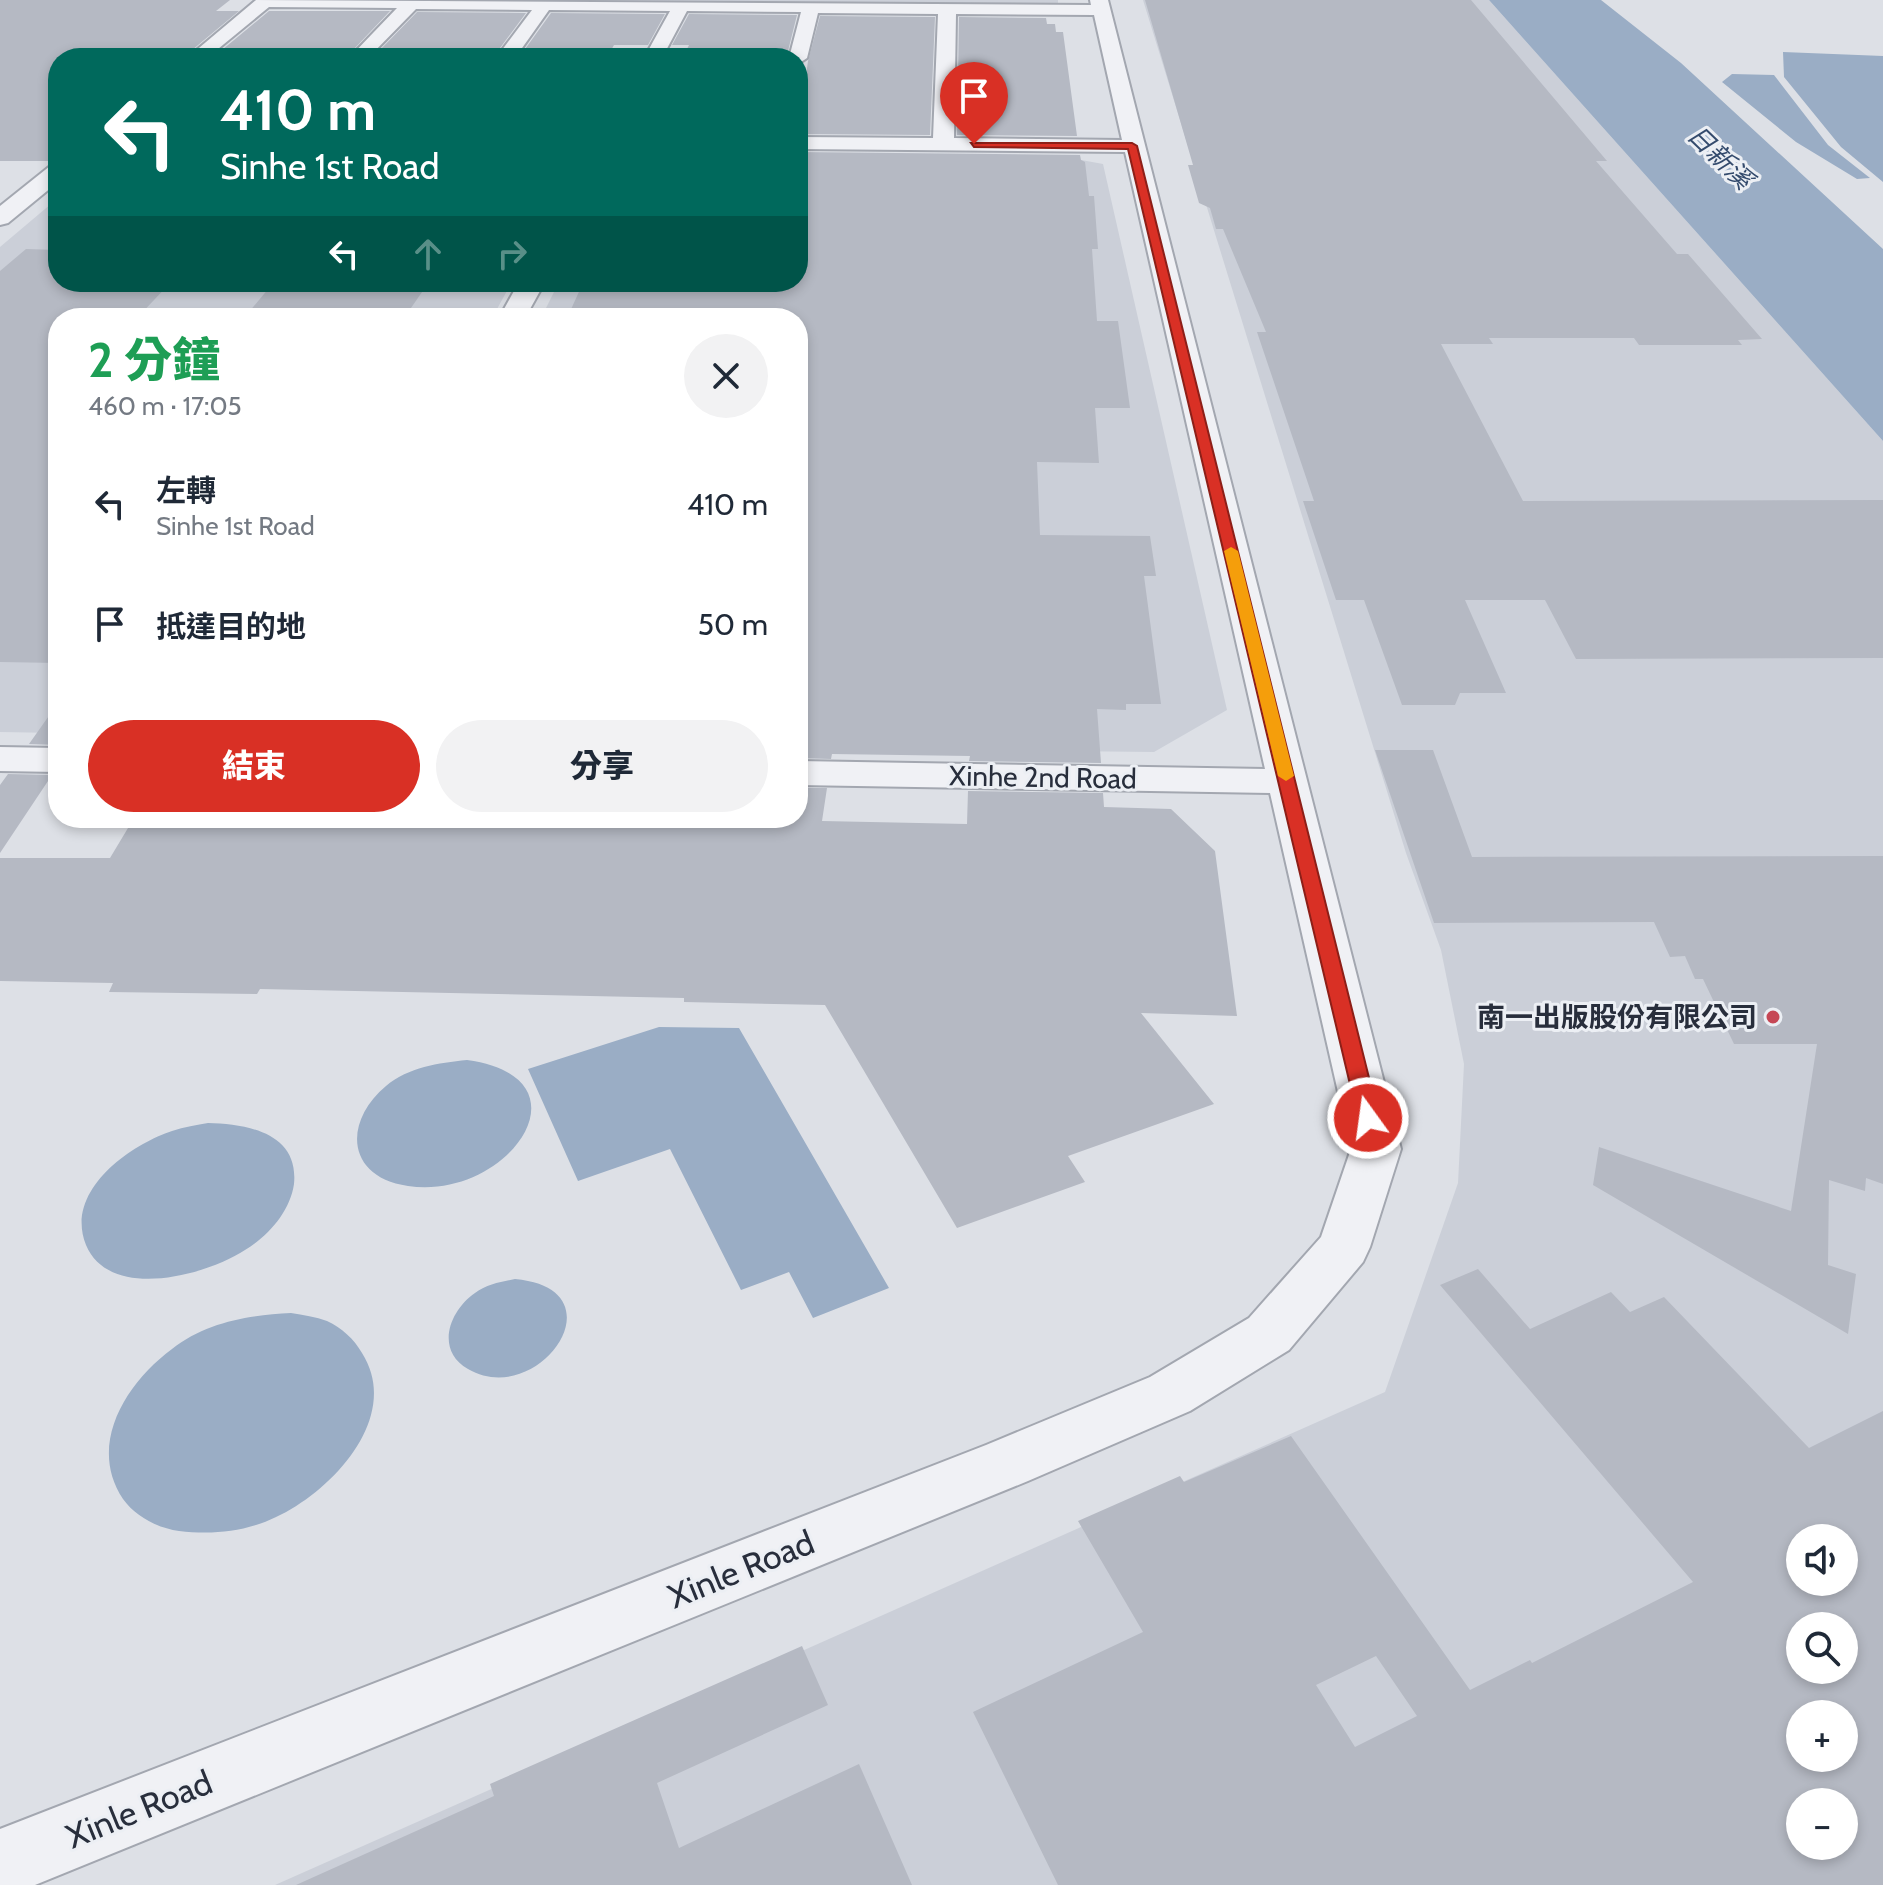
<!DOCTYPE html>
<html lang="zh-TW">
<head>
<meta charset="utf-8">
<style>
  body { margin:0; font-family:Cabin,"Noto Sans TC",sans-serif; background:#f2f2f3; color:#1f2937; height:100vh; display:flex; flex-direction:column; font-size:30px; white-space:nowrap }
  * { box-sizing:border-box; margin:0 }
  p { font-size:26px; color:#747a83 }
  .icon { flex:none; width:44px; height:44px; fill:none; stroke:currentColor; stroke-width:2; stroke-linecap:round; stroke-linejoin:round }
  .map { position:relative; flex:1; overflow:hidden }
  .side { position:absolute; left:48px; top:308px; width:760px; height:520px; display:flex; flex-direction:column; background:#fff; border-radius:32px; box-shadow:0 4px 12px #0003 }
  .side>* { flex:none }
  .guide { position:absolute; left:48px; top:48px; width:760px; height:244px; border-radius:32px; box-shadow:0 4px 12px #0003; background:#00695c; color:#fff; overflow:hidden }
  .tools { position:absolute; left:1786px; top:1524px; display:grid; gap:16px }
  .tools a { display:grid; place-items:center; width:72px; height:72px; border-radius:50%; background:#fff; box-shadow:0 4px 12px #0003; font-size:40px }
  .pin { position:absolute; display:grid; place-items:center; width:68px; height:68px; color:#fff; margin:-82px -34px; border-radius:50% 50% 50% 0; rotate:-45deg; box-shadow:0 0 8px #0007 }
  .pin .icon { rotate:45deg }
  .me { position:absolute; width:88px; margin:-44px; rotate:346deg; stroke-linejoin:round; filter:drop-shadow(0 0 6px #0008) }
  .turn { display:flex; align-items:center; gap:28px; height:168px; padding:0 40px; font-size:36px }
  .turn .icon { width:104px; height:104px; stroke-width:2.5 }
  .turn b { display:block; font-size:56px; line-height:68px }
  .lanes { display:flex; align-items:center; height:76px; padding:0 40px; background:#0003; justify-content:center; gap:40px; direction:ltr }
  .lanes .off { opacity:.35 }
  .round { display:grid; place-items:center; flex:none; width:84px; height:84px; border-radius:42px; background:#f2f2f3 }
  .head { display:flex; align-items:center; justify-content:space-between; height:136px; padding:0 40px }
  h1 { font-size:48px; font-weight:800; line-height:60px; color:#1e9e55 }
  .button { display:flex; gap:16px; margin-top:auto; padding:16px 40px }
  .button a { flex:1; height:92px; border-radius:48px; background:#d93025; color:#fff; font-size:32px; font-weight:800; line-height:92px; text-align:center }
  .button a+a { background:#f2f2f3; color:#1f2937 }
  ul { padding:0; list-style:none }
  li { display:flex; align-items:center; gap:24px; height:120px; padding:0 40px }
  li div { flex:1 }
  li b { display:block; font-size:30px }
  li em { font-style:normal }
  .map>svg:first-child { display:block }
  .built { fill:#cbcfd8; fill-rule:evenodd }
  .water { fill:#9aadc5 }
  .building { fill:#b5b9c3; fill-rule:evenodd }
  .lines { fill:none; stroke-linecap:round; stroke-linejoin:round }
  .minor-casing { stroke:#a3a7b0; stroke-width:4 }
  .minor { fill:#f0f1f5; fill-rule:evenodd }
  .route { fill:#d93025; stroke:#8d1f18; stroke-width:2 }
  .slow { fill:#f59e0b }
  .poi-dot { fill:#c64755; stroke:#eceff4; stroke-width:3 }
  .labels { text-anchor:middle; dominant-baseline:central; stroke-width:6; stroke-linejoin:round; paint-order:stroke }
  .far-water-label { font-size:26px; font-style:italic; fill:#344b6d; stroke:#eceff4 }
  .street-label { font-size:28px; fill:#282e3c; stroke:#eceff4 }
  .poi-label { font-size:28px; font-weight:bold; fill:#282e3c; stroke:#eceff4; text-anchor:end }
  .near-street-label { font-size:34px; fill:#282e3c; stroke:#eceff4 }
</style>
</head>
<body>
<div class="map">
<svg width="1883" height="1885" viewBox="0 0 1883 1885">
  <rect width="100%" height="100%" fill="#dde0e6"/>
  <!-- built -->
  <path class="built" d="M 537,0 L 1058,0 L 1058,4 Z
    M 1143,0 L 1489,0 L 1883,441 L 1883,1885 L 275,1885 L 1385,1392 L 1458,1183 L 1464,1064 L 1441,950 L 1406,853 ZM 1800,1538 L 1844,1538 L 1844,1582 L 1800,1582 ZM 1800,1626 L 1844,1626 L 1844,1670 L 1800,1670 ZM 1800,1714 L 1844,1714 L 1844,1758 L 1800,1758 ZM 1800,1802 L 1844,1802 L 1844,1846 L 1800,1846 Z
    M 1065,157 L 1103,164 L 1227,710 L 1154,752 L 798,748 L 798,318 L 541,318 L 559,282 L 798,282 Z
    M 58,198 L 58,282 L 512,282 L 492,318 L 58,318 L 58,733 L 0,732 L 0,247 Z"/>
  <!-- water -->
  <path class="water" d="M 1489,0 L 1601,0 L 1681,63 L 1883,249 L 1883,441 Z
    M 1783,52 L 1883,56 L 1883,182 L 1841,147 L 1784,77 Z
    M 1732,74 L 1774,75 L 1828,145 L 1870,178 L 1857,179 L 1796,142 L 1722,82 Z
    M 659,1027 L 739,1028 L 889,1288 L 813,1318 L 789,1272 L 741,1290 L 670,1149 L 578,1181 L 528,1069 Z
    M 467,1060 C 596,1078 507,1201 408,1186 C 346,1177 343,1122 386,1086 C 409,1067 438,1063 467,1060 Z
    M 208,1123 C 248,1124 299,1133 294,1184 C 290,1212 268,1236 245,1250 C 207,1275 110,1302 86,1245 C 64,1191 130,1145 172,1131 C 184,1127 197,1125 208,1123 Z
    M 515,1279 C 624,1289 538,1410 468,1369 C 435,1350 449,1311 475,1293 C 487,1284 501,1282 515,1279 Z
    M 291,1313 C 303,1315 316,1317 327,1321 C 342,1328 354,1339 362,1353 C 406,1422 319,1506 256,1525 C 231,1533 205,1534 179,1531 C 157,1528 135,1516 123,1499 C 87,1445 126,1383 172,1349 C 206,1322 249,1315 291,1313 Z"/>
  <!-- building -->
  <path class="building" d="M 0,0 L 230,0 L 216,11 L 239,11 L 192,50 L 155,50 L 144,58 L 58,58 L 58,161 L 0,161 Z
    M 1145,0 L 1471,0 L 1607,161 L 1596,161 L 1677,254 L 1688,254 L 1762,339 L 1738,340 L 1742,345 L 1639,345 L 1634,338 L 1489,338 L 1493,344 L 1441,344 L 1523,501 L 1883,500 L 1883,658 L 1576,659 L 1545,600 L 1465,600 L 1506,693 L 1460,693 L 1455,705 L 1402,705 L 1364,600 L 1336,600 L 1303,501 L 1314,501 L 1257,332 L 1266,332 L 1223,229 L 1216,229 L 1210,208 L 1199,203 L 1188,165 L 1193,165 Z
    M 269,11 L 390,11 L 353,50 L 222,50 Z
    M 417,12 L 526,13 L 497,52 L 380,50 Z
    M 551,13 L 665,14 L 648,45 L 614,45 L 610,52 L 523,52 Z
    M 689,14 L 797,15 L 787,55 L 684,55 L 689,45 L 672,45 Z
    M 820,16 L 935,17 L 930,135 L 798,134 L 808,61 Z
    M 959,17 L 1046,18 L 1047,24 L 1055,24 L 1056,32 L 1063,32 L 1077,136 L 957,135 Z
    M 798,152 L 1080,155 L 1081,160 L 1085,162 L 1089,196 L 1094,196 L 1098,249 L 1092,249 L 1097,321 L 1118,321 L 1130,408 L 1095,408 L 1099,463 L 1037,462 L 1040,535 L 1150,536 L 1156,576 L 1144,576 L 1161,704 L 1126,704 L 1126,710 L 1097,709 L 1101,763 L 969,761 L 970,756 L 832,754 L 831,759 L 798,758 L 798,318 L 567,318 L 583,283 L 798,282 Z
    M 26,249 L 58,250 L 58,282 L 171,282 L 137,318 L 58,318 L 58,663 L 0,662 L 0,271 Z
    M 274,282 L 429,282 L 404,318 L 244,318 Z
    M 58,703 L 58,745 L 29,744 Z
    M 1375,750 L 1433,750 L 1472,857 L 1883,856 L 1883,1184 L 1866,1178 L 1865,1191 L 1829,1180 L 1828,1265 L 1856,1274 L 1848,1334 L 1593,1185 L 1599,1147 L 1791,1211 L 1817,1044 L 1734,1044 L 1703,979 L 1695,979 L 1685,956 L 1670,957 L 1654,922 L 1434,923 Z
    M 8,774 L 52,775 L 0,853 L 0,785 Z
    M 798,788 L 827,788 L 822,821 L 967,824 L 968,791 L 1103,793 L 1104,807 L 1171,809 L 1215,851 L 1237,1016 L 1141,1013 L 1214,1104 L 1068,1156 L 1085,1182 L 957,1228 L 825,1005 L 684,1002 L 684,998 L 260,989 L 257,994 L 109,992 L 113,983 L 0,981 L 0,858 L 110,858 L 134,818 L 370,818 L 368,821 L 466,823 L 467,818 L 798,818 Z
    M 1478,1269 L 1530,1329 L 1611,1292 L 1630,1312 L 1664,1297 L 1809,1448 L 1883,1411 L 1883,1885 L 1058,1885 L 973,1712 L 1143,1632 L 1078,1521 L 1180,1476 L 1184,1482 L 1291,1436 L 1470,1690 L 1530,1660 L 1532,1663 L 1693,1582 L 1440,1285 ZM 1800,1538 L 1844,1538 L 1844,1582 L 1800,1582 ZM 1800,1626 L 1844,1626 L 1844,1670 L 1800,1670 ZM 1376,1656 L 1417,1716 L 1355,1747 L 1316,1685 ZM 1800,1714 L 1844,1714 L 1844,1758 L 1800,1758 ZM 1800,1802 L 1844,1802 L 1844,1846 L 1800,1846 Z
    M 802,1646 L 828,1705 L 657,1783 L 679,1848 L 859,1764 L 912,1885 L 296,1885 L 494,1796 L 490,1784 Z"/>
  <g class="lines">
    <defs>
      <path id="minor" d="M 256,0 L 1091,5 L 1090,0 L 1108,0 L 1401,1149 L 1370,1247 L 1363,1262 L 1289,1350 L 1190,1411 L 1028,1481 L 35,1885 L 0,1885 L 0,1829 L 986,1445 L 1150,1377 L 1249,1318 L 1321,1237 L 1351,1149 L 1270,793 L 798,785 L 798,761 L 1265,769 L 1125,152 L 798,149 L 798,137 L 933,138 L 938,14 L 818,13 L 807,58 L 798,64 L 798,58 L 789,58 L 801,12 L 687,11 L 662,58 L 644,58 L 670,11 L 549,10 L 515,58 L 496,58 L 532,10 L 416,9 L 368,58 L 349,58 L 397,8 L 269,7 L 207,58 L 187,58 ZM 956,14 L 1094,15 L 1122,140 L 954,138 Z
        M 58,164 L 58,182 L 8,223 L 0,225 L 0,206 L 50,166 Z
        M 519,282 L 545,282 L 525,318 L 499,318 Z
        M 0,747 L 58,748 L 58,772 L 0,771 Z"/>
    </defs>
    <!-- minor casing -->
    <use href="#minor" class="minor-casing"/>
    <!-- minor -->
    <use href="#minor" class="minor"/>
  </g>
  <!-- route -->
  <path class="route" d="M 971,143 L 1132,143 L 1137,146 L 1379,1118 L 1376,1123 L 1361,1123 L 1358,1118 L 1128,149 L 974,147 Z"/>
  <!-- slow -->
  <path class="slow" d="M 1231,547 L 1238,551 L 1294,776 L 1286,781 L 1278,776 L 1224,551 Z"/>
  <!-- markers -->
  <circle class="poi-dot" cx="1773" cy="1017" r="8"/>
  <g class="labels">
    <!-- far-water labels -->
    <g class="far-water-label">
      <text transform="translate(1720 157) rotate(44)">日新溪</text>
    </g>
    <!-- street labels -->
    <g class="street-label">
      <text transform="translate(1043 777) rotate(1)">Xinhe 2nd Road</text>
    </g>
    <!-- poi labels -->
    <g class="poi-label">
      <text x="1757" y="1017">南一出版股份有限公司</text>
    </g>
    <!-- near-street labels -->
    <g class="near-street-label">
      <text transform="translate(741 1569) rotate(-22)">Xinle Road</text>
      <text transform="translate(139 1809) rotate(-22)">Xinle Road</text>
    </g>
  </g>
</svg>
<div class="tools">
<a><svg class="icon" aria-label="sound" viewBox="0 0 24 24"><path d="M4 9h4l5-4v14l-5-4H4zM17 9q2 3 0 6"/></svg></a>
<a><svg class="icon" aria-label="search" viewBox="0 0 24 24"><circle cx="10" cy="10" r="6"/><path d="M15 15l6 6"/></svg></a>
<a>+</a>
<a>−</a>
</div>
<div class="pin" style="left:974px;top:144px;background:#d93025"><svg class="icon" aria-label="arrive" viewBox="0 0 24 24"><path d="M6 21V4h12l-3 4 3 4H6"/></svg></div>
<svg class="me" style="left:1368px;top:1118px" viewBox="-20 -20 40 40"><circle r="17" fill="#d93025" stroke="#fff" stroke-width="3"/><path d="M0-11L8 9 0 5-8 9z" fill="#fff"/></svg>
<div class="guide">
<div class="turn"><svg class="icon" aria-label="left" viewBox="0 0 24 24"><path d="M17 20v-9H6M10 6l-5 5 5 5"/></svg><div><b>410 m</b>Sinhe 1st Road</div></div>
<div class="lanes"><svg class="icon" aria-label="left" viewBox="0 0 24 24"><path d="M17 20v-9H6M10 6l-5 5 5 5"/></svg><svg class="icon off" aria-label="ahead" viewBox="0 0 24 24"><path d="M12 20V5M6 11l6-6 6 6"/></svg><svg class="icon off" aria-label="right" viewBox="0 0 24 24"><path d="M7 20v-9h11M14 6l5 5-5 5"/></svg></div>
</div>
<section class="side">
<div class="head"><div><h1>2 分鐘</h1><p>460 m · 17:05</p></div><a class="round"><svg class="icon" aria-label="close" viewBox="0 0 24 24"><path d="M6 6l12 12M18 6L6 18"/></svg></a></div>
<ul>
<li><svg class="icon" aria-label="left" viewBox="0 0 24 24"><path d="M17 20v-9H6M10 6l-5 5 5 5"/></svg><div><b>左轉</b><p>Sinhe 1st Road</p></div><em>410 m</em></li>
<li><svg class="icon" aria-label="arrive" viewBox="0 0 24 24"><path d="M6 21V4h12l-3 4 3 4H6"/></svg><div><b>抵達目的地</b></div><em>50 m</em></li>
</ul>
<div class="button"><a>結束</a><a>分享</a></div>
</section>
</div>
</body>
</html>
